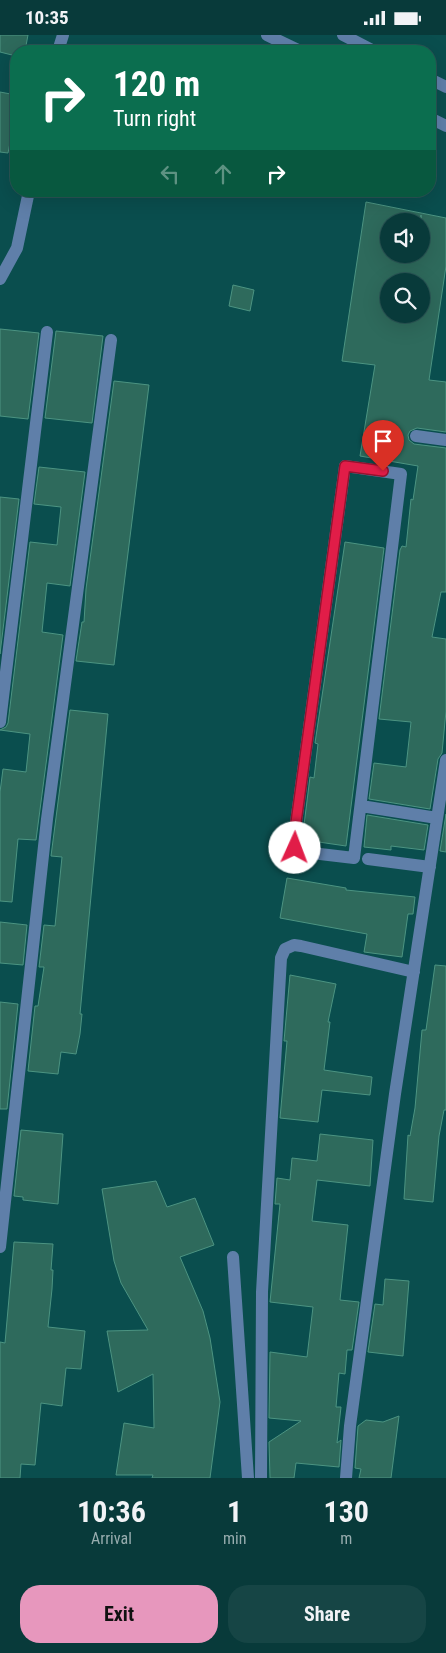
<!DOCTYPE html>
<html lang="en">
<head>
<meta charset="utf-8">
<style>
  body { margin:0; font-family:"Roboto Condensed",sans-serif; background:#164545; color:#f1f3f6; height:100vh; display:flex; flex-direction:column; font-size:19px; white-space:nowrap }
  * { box-sizing:border-box; margin:0 }
  p { font-size:16px; color:#98adaf }
  .icon { flex:none; width:28px; height:28px; fill:none; stroke:currentColor; stroke-width:2; stroke-linecap:round; stroke-linejoin:round }
  .map { position:relative; height:1443px; overflow:hidden }
  .details { display:flex; flex-direction:column; background:#083a3a; flex:1 }
  .details>* { flex:none }
  .guide { position:absolute; left:10px; top:10px; width:426px; height:152px; border-radius:20px; box-shadow:0 5px 20px #0002,0 0 0 1px #295454; background:#0b6e4f; color:#fff; overflow:hidden }
  .controls { position:absolute; left:380px; top:178px; display:grid; gap:10px }
  .controls a { display:grid; place-items:center; width:50px; height:50px; border-radius:50%; background:#083a3a; box-shadow:0 5px 20px #0002,0 0 0 1px #295454; font-size:25px }
  .pin { position:absolute; display:grid; place-items:center; width:42px; height:42px; color:#fff; margin:-51px -21px; border-radius:50% 50% 50% 0; rotate:-45deg; box-shadow:0 0 5px #0007 }
  .pin .icon { rotate:45deg }
  .me { position:absolute; width:55px; margin:-28px; rotate:2deg; stroke-linejoin:round; filter:drop-shadow(0 0 4px #0008) }
  .turn { display:flex; align-items:center; gap:18px; height:105px; padding:0 20px; font-size:22px }
  .turn .icon { width:65px; height:65px; stroke-width:2.5 }
  .turn b { display:block; font-size:35px; line-height:42px }
  .lanes { display:flex; align-items:center; height:48px; padding:0 20px; background:#0003; justify-content:center; gap:25px; direction:ltr }
  .lanes .off { opacity:.35 }
  .eta { display:flex; justify-content:space-evenly; align-items:center; height:85px; text-align:center }
  .eta b { font-size:30px; font-weight:700; line-height:35px }
  .action { display:flex; gap:10px; margin-top:auto; padding:10px 20px }
  .action a { flex:1; height:58px; border-radius:20px; background:#e797bd; color:#111; font-size:20px; font-weight:700; line-height:58px; text-align:center }
  .action a+a { background:#164545; color:#f1f3f6 }
  .status { display:flex; justify-content:space-between; align-items:center; height:35px; padding:0 25px; background:#083a3a; direction:ltr }
  .status svg { height:14px; fill:currentColor }
  .map>svg:first-child { display:block }
  .building { fill:#2e6a5c; stroke:#4c9482; fill-rule:evenodd }
  .lines { fill:none; stroke-linecap:round; stroke-linejoin:round }
  .minor { stroke:#5f7fa9; stroke-width:12 }
  .route-casing { stroke:#92132f; stroke-width:12 }
  .route { stroke:#e11d48; stroke-width:9 }
</style>
</head>
<body>
<div class="status"><b>10:35</b><svg viewBox="0 0 49 12"><path d="M0 12V9h3v3zM5 12V6h3v6zM10 12V3h3v9zM15 12V0h3v12zM26 1h20v11H26zM47 4h2v5h-2z"/></svg></div>
<div class="map">
<svg width="446" height="1443" viewBox="0 0 446 1443">
  <rect width="100%" height="100%" fill="#0a4e4e"/>
  <!-- building -->
  <path class="building" d="M 0,0 L 28,0 L 25,16 L 16,16 L 16,21 L 0,17 Z
    M 0,57 L 16,60 L 16,77 L 8,118 L 0,117 Z
    M 366,167 L 446,183 L 446,231 L 429,345 L 446,347 L 446,397 L 417,393 L 410,396 L 408,400 L 409,405 L 414,409 L 446,413 L 446,557 L 441,557 L 432,602 L 446,604 L 446,676 L 442,718 L 438,724 L 430,774 L 369,764 L 374,728 L 406,732 L 411,687 L 379,684 L 400,515 L 402,511 L 406,512 L 411,464 L 413,465 L 418,431 L 360,421 L 375,330 L 342,326 ZM 421,180 L 421,219 L 389,219 L 389,186 L 421,186 ZM 389,246 L 421,246 L 421,279 L 389,279 Z
    M 233,250 L 254,255 L 250,276 L 229,271 Z
    M 0,294 L 39,298 L 28,384 L 0,381 Z
    M 56,296 L 103,301 L 92,388 L 45,383 Z
    M 114,346 L 149,350 L 114,630 L 76,626 L 82,587 L 84,587 L 86,554 Z
    M 39,432 L 85,437 L 70,551 L 47,548 L 42,597 L 63,600 L 36,805 L 18,804 L 12,867 L 0,866 L 0,757 L 3,734 L 26,737 L 30,699 L 0,695 L 6,692 L 8,688 L 30,507 L 57,510 L 61,472 L 34,469 Z
    M 0,462 L 19,464 L 0,619 Z
    M 345,507 L 384,513 L 346,811 L 305,805 L 307,790 L 304,790 L 310,742 L 314,743 L 318,709 L 315,708 Z
    M 70,675 L 108,679 L 80,979 L 82,979 L 80,999 L 76,1019 L 61,1017 L 58,1039 L 28,1036 L 35,971 L 38,971 L 44,932 L 39,932 L 44,890 L 55,891 L 62,822 L 51,821 Z
    M 446,779 L 446,817 L 440,816 Z
    M 367,780 L 428,790 L 424,815 L 391,811 L 391,815 L 364,812 Z
    M 287,843 L 346,853 L 346,855 L 415,862 L 413,879 L 408,879 L 402,922 L 364,917 L 367,899 L 280,883 Z
    M 0,887 L 27,890 L 23,930 L 0,928 Z
    M 435,930 L 446,931 L 446,1075 L 444,1075 L 439,1101 L 433,1167 L 404,1164 L 408,1100 L 410,1101 L 415,1073 L 422,995 L 426,995 Z
    M 290,940 L 336,949 L 328,987 L 330,987 L 324,1035 L 372,1042 L 370,1060 L 322,1055 L 318,1087 L 280,1083 L 287,1006 L 284,1006 Z
    M 0,967 L 18,969 L 7,1074 L 0,1074 Z
    M 21,1095 L 63,1099 L 58,1169 L 23,1165 L 23,1162 L 14,1161 Z
    M 320,1099 L 373,1105 L 370,1151 L 317,1145 L 312,1186 L 348,1190 L 340,1265 L 359,1267 L 352,1315 L 347,1315 L 345,1339 L 339,1338 L 336,1372 L 341,1372 L 337,1408 L 341,1405 L 339,1432 L 296,1428 L 294,1443 L 270,1443 L 269,1407 L 301,1386 L 269,1383 L 270,1317 L 307,1322 L 313,1272 L 270,1267 L 280,1169 L 275,1169 L 277,1143 L 290,1145 L 292,1123 L 317,1126 Z
    M 156,1146 L 167,1172 L 195,1163 L 214,1210 L 180,1222 L 203,1276 L 210,1303 L 220,1367 L 210,1443 L 152,1443 L 153,1440 L 116,1440 L 124,1388 L 154,1393 L 153,1339 L 118,1357 L 107,1296 L 148,1295 L 121,1248 L 114,1226 L 102,1154 Z
    M 14,1207 L 53,1209 L 51,1235 L 53,1235 L 52,1254 L 48,1292 L 85,1296 L 81,1334 L 66,1333 L 62,1371 L 41,1368 L 35,1430 L 21,1429 L 20,1443 L 0,1443 L 0,1307 L 5,1308 Z
    M 385,1244 L 409,1246 L 403,1321 L 368,1317 L 375,1269 L 383,1270 Z
    M 399,1381 L 391,1443 L 359,1443 L 361,1434 L 355,1433 L 358,1391 L 366,1385 L 383,1387 Z"/>
  <g class="lines">
    <!-- minor -->
    <path class="minor" d="M 267,0 L 300,16
      M 343,0 L 374,16
      M 58,16 L 63,0
      M 430,44 L 446,52
      M 430,83 L 446,91
      M 0,244 L 17,213 L 29,156
      M 416,401 L 446,405
      M 345,431 L 401,439 L 354,823 L 303,817 L 295,813 L 294,802 Z
      M 0,687 L 47,297
      M 361,771 L 437,783
      M 368,824 L 430,832
      M 0,1212 L 47,784 L 111,305
      M 233,1222 L 248,1443
      M 261,1443 L 262,1257 L 281,923 L 285,914 L 294,910 L 301,911 L 414,937
      M 346,1443 L 350,1391 L 395,1059 L 446,725"/>
  </g>
  <g class="lines">
    <defs>
      <path id="route" d="M 295,813 L 294,802 L 345,431 L 383,436"/>
    </defs>
    <!-- route casing -->
    <use href="#route" class="route-casing"/>
    <!-- route -->
    <use href="#route" class="route"/>
  </g>
</svg>
<div class="controls">
<a><svg class="icon" aria-label="sound" viewBox="0 0 24 24"><path d="M4 9h4l5-4v14l-5-4H4zM17 9q2 3 0 6"/></svg></a>
<a><svg class="icon" aria-label="search" viewBox="0 0 24 24"><circle cx="10" cy="10" r="6"/><path d="M15 15l6 6"/></svg></a>
</div>
<div class="pin" style="left:383px;top:436px;background:#d93025"><svg class="icon" aria-label="arrive" viewBox="0 0 24 24"><path d="M6 21V4h12l-3 4 3 4H6"/></svg></div>
<svg class="me" style="left:295px;top:813px" viewBox="-20 -20 40 40"><circle r="19" fill="#fff"/><path d="M0-13L10 11 0 6-10 11z" fill="#e11d48"/></svg>
<div class="guide">
<div class="turn"><svg class="icon" aria-label="right" viewBox="0 0 24 24"><path d="M7 20v-9h11M14 6l5 5-5 5"/></svg><div><b>120 m</b>Turn right</div></div>
<div class="lanes"><svg class="icon off" aria-label="left" viewBox="0 0 24 24"><path d="M17 20v-9H6M10 6l-5 5 5 5"/></svg><svg class="icon off" aria-label="ahead" viewBox="0 0 24 24"><path d="M12 20V5M6 11l6-6 6 6"/></svg><svg class="icon" aria-label="right" viewBox="0 0 24 24"><path d="M7 20v-9h11M14 6l5 5-5 5"/></svg></div>
</div>
</div>
<section class="details">
<div class="eta">
<div><b>10:36</b><p>Arrival</p></div>
<div><b>1</b><p>min</p></div>
<div><b>130</b><p>m</p></div>
</div>
<div class="action"><a>Exit</a><a>Share</a></div>
</section>
</body>
</html>
